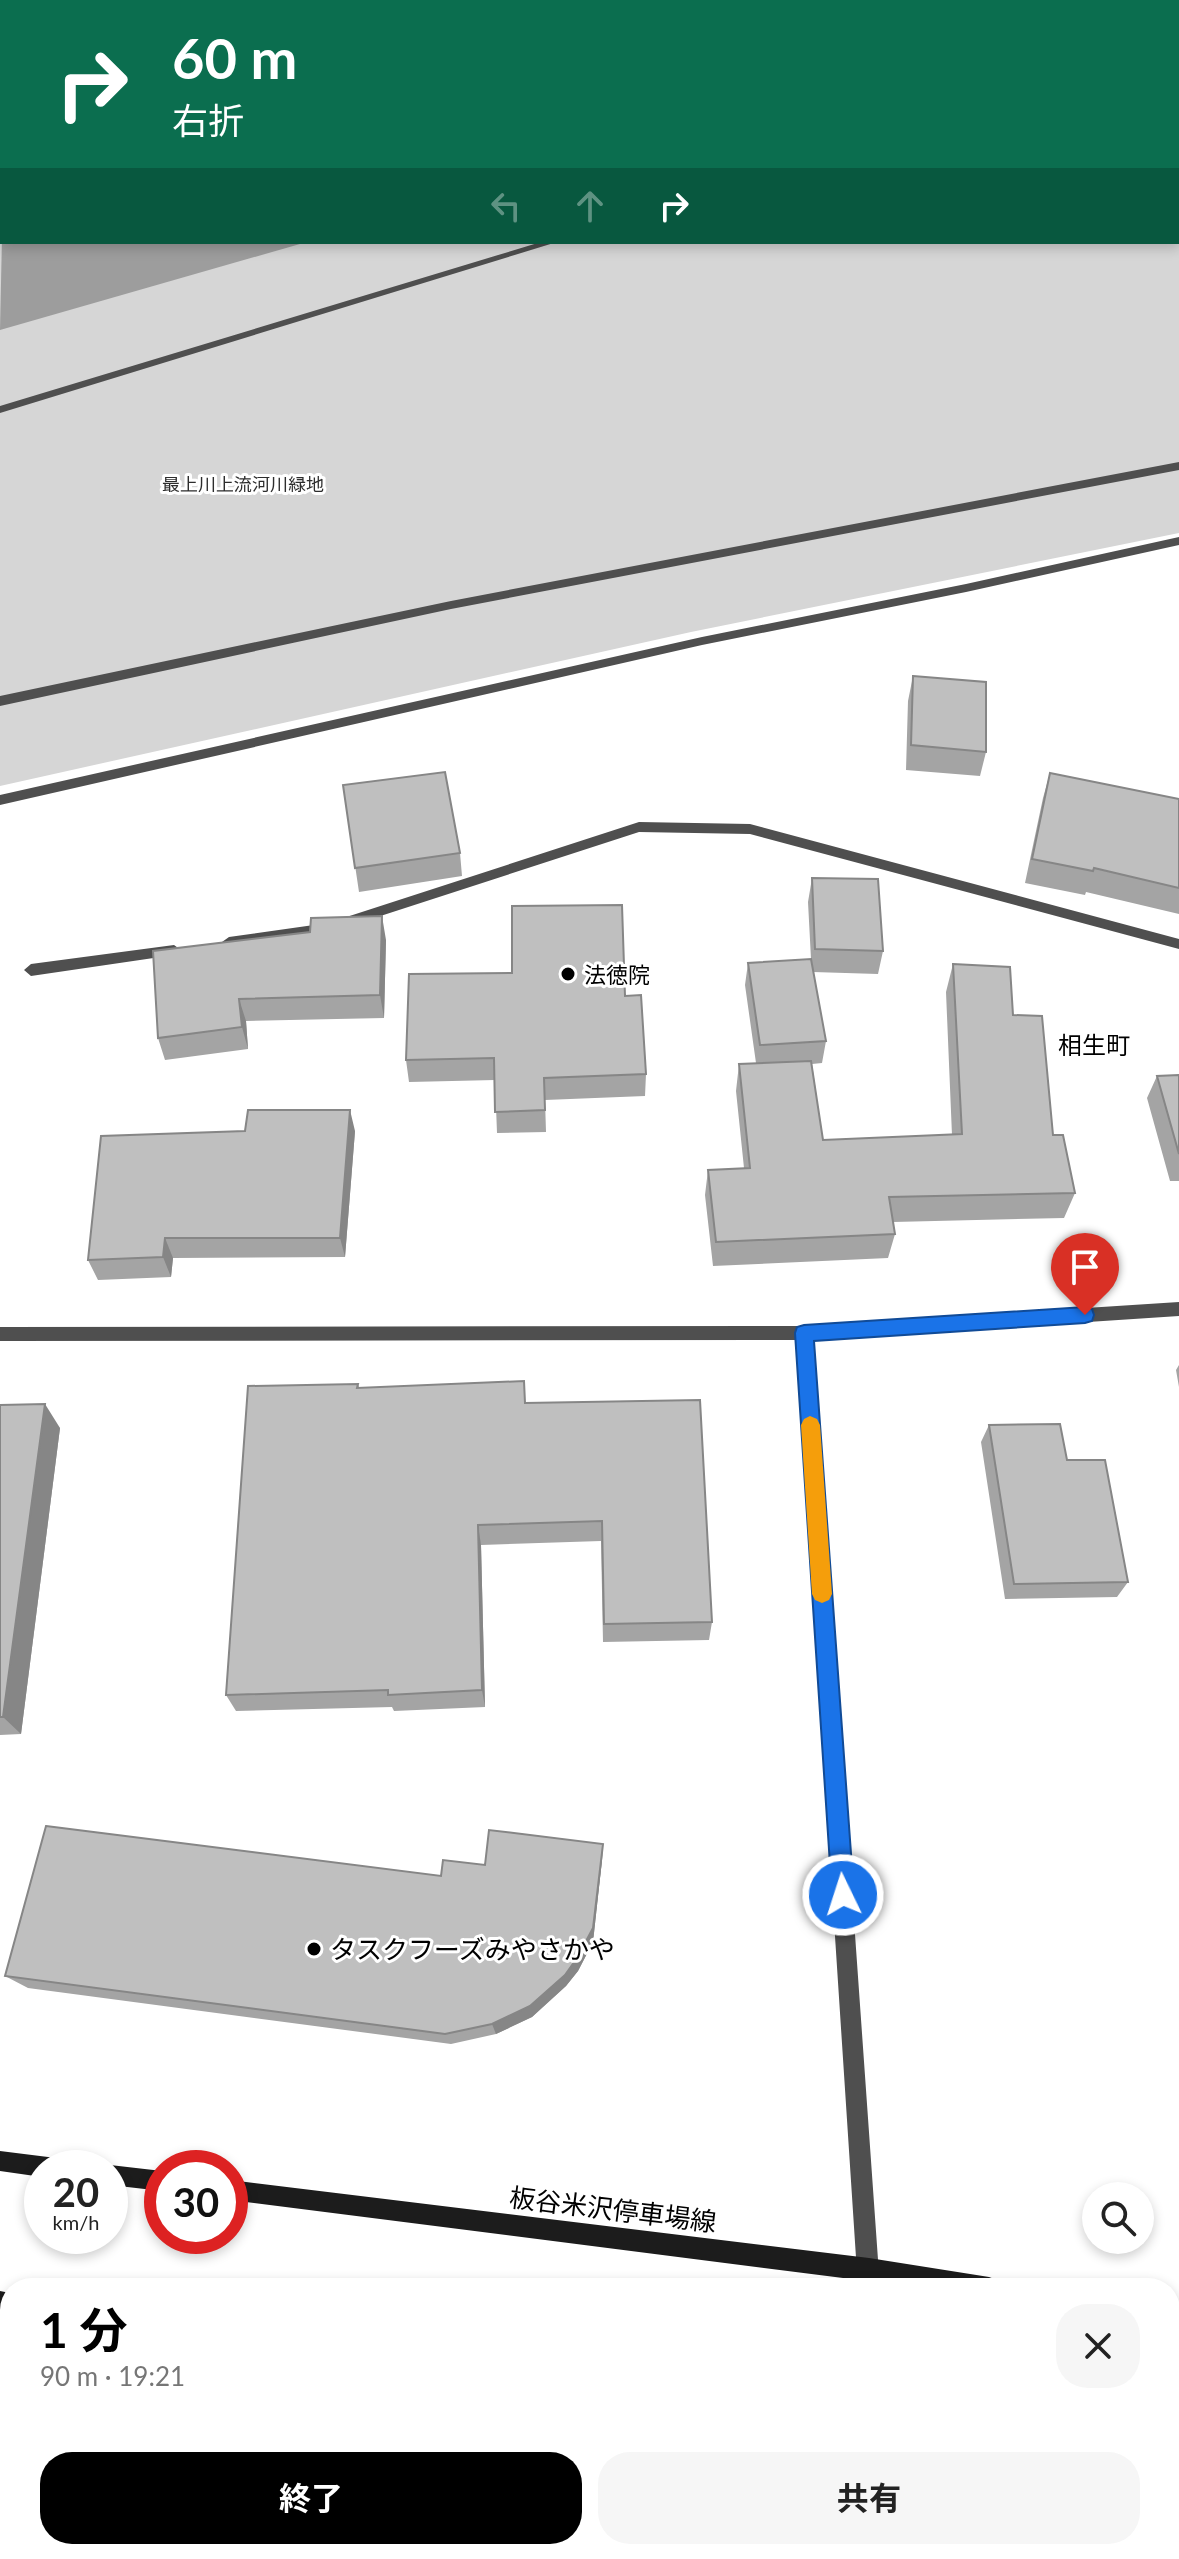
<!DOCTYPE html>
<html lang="ja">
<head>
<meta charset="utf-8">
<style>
  body { margin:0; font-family:Lato,"Noto Sans JP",sans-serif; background:#f6f6f6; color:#222; height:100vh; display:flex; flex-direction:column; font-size:30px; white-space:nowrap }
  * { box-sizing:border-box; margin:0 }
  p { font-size:26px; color:#767676 }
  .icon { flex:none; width:44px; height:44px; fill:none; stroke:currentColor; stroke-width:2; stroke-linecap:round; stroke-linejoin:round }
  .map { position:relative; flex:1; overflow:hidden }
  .drawer { position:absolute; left:0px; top:2278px; width:1180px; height:282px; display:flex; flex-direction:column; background:#fff; border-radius:32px 32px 0 0; box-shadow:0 4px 12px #0003 }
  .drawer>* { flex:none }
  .top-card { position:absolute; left:0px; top:0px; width:1180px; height:244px; box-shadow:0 4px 12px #0003; background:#0b6e4f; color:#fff; overflow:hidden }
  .tools { position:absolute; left:1082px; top:2182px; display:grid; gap:16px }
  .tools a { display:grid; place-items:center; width:72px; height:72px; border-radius:50%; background:#fff; box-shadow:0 4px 12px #0003; font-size:40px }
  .speed { position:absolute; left:24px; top:2150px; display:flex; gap:16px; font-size:40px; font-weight:700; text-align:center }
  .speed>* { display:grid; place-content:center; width:104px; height:104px; border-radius:50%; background:#fff; box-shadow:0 4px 12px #0003; line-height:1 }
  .speed small { font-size:20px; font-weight:400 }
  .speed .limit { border:12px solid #d22; background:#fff; color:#111 }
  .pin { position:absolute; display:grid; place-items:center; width:68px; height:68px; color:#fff; margin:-82px -34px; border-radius:50% 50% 50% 0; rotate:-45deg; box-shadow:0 0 8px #0007 }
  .pin .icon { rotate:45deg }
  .me { position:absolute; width:88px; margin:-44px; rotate:356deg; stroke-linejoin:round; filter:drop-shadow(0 0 6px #0008) }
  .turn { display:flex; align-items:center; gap:28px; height:168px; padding:0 40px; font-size:36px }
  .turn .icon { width:104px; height:104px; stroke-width:2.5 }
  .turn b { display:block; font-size:56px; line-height:68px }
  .lanes { display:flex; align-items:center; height:76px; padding:0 40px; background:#0003; justify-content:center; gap:40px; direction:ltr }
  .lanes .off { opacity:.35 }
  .round { display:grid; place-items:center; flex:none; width:84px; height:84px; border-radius:32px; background:#f6f6f6 }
  .overview { display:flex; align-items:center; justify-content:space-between; height:136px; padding:0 40px }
  h1 { font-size:48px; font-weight:700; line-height:60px; color:#000 }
  .cta { display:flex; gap:16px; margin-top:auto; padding:16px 40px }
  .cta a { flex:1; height:92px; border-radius:32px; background:#000; color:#fff; font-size:32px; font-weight:700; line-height:92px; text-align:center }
  .cta a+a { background:#f6f6f6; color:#222 }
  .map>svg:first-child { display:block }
  .green { fill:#d6d6d6 }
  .water { fill:#9d9d9d }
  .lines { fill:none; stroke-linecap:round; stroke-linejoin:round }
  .service { fill:#4f4f4f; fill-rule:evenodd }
  .minor { fill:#4f4f4f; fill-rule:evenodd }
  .secondary { fill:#1c1c1c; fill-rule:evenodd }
  .wall { fill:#a4a4a4 }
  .shaded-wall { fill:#868686 }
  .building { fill:#bfbfbf; stroke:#868686; stroke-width:2 }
  .route { fill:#1a73e8; stroke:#114b97; stroke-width:2 }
  .slow { fill:#f59e0b }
  .poi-dot { fill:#000; stroke:#fff; stroke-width:3 }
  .labels { text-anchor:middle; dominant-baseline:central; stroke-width:6; stroke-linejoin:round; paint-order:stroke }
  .far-park-label { font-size:18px; fill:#2d2d2d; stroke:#fff }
  .poi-label { font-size:22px; fill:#000; stroke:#fff; text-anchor:start }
  .neighbourhood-label { font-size:24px; fill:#000; stroke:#fff }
  .near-poi-label { font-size:26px; fill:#000; stroke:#fff; text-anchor:start }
  .near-street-label { font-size:26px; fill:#000; stroke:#fff }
</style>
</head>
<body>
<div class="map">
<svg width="1179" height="2559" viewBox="0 0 1179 2559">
  <rect width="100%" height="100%" fill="#fff"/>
  <!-- green -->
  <path class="green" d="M 345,0 L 1179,0 L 1179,533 L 691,632 L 0,786 L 0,86 L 2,242 L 1178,242 L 1178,2 L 337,2 Z"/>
  <!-- water -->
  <path class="water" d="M 2,237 L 2,242 L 307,242 L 0,330 Z"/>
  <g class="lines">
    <!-- service -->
    <path class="service" d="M 1179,46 L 1179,53 L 1178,53 L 1178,46 Z
      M 1178,210 L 1179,210 L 1179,217 L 1178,217 Z
      M 541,242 L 557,242 L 0,413 L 0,406 Z
      M 1179,462 L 1179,470 L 451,609 L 0,706 L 0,696 L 451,601 Z"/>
    <!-- minor -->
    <path class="minor" d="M 314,0 L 329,0 L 312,2 Z
      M 0,77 L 2,77 L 2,83 L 0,83 Z
      M 1179,537 L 1179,545 L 966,592 L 702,645 L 0,805 L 0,795 L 702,637 L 966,584 Z
      M 639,822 L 750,824 L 1179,939 L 1179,949 L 750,834 L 639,832 L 328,933 L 229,947 L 222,942 L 229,937 L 328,923 Z
      M 174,945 L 181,950 L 174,955 L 31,976 L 24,970 L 31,964 Z
      M 1179,1302 L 1179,1316 L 813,1340 L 880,2288 L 858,2288 L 796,1340 L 0,1341 L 0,1327 L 804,1326 Z"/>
    <!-- secondary -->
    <path class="secondary" d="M 0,2151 L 56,2158 L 63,2161 L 66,2168 L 42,2168 L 42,2177 L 0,2171 Z
      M 110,2165 L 162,2171 L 162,2191 L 110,2185 L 110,2168 L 103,2168 Z
      M 230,2180 L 869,2258 L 989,2277 L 997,2280 L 1000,2288 L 922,2288 L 230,2200 Z
      M 0,2291 L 10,2293 L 10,2315 L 0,2313 Z
      M 1170,2306 L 1179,2307 L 1179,2329 L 1170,2328 Z
      M 1170,2480 L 1179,2481 L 1179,2503 L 1170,2502 Z"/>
  </g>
  <!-- wall -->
  <path class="wall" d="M 0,0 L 82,0 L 76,2 L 2,2 L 2,10 L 0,8 Z
    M 913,676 L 986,752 L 980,776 L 906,770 L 908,701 Z
    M 1050,773 L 1179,799 L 1179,914 L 1086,892 L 1085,895 L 1025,883 L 1043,798 Z
    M 343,785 L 460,853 L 462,876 L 359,892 Z
    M 812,878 L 883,951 L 878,974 L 813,972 L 826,1041 L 822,1063 L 812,1064 L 823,1140 L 952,1135 L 946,992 L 953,964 L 1013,1015 L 1053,1135 L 1075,1193 L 1064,1218 L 893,1222 L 895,1234 L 888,1258 L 713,1266 L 705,1195 L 708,1170 L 744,1168 L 736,1091 L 739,1064 L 756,1063 L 745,985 L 748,963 L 811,959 L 808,902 Z
    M 386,940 L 384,1018 L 246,1021 L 248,1049 L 165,1060 L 158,1038 L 153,951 Z
    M 625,996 L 646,1074 L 645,1096 L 545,1100 L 546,1132 L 497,1133 L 495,1080 L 409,1082 L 406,1060 Z
    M 1179,1075 L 1179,1181 L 1170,1181 L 1147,1098 L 1157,1076 Z
    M 355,1131 L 345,1257 L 173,1258 L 171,1277 L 98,1280 L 88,1260 Z
    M 1179,1365 L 1179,1387 L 1176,1370 Z
    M 358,1384 L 359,1387 L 526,1403 L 712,1622 L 709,1640 L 603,1642 L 601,1541 L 481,1545 L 485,1707 L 394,1711 L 392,1707 L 236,1711 L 226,1695 Z
    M 0,1405 L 60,1428 L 21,1734 L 0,1735 Z
    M 989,1425 L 1067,1460 L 1128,1582 L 1117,1597 L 1005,1599 L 981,1442 Z
    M 603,1844 L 602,1860 L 593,1942 L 578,1971 L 566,1986 L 532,2017 L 496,2034 L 451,2044 L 28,1988 L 5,1976 L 485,1865 Z"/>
  <!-- shaded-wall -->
  <path class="shaded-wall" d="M 13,0 L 82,0 L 76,2 L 14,2 Z
    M 382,916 L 386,940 L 384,1018 L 380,995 Z
    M 239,999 L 246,1021 L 248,1049 L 242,1027 Z
    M 350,1110 L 355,1131 L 345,1257 L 340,1238 Z
    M 165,1238 L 173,1258 L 171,1277 L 163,1257 Z
    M 45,1404 L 60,1428 L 21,1734 L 3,1717 Z
    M 478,1525 L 481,1545 L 485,1707 L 482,1690 Z
    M 603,1844 L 602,1860 L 593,1942 L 578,1971 L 566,1986 L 532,2017 L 496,2034 L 492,2024 Z"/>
  <!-- building -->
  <path class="building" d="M 913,676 L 986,682 L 986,752 L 911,745 Z
    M 445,772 L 460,853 L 355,868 L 343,785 Z
    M 1050,773 L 1179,799 L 1179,888 L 1094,868 L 1093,871 L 1032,859 Z
    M 812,878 L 878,879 L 883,951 L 815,949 Z
    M 622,905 L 625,996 L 641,995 L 646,1074 L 544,1078 L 545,1110 L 495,1112 L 494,1058 L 406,1060 L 409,974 L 512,973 L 512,906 Z
    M 382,916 L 380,995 L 239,999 L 242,1027 L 158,1038 L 153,951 L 310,932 L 311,918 Z
    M 811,959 L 826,1041 L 760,1045 L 748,963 Z
    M 953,964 L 1010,967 L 1013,1015 L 1042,1016 L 1053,1135 L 1063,1135 L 1075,1193 L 889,1197 L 895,1234 L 716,1242 L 708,1170 L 750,1168 L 739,1064 L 811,1061 L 823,1140 L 962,1134 Z
    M 1179,1075 L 1179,1154 L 1157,1076 Z
    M 248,1110 L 350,1110 L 340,1238 L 165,1238 L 163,1257 L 88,1260 L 101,1136 L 245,1131 Z
    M 524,1381 L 525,1403 L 700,1400 L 712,1622 L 604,1624 L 602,1521 L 478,1525 L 482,1690 L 388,1695 L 388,1690 L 226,1695 L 248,1386 L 358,1384 L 357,1388 Z
    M 45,1404 L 3,1717 L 0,1717 L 0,1405 Z
    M 1060,1424 L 1067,1460 L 1105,1460 L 1128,1582 L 1014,1584 L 989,1425 Z
    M 46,1826 L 441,1876 L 443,1860 L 485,1865 L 489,1830 L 603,1844 L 593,1928 L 577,1958 L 565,1975 L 530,2006 L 492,2024 L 445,2034 L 5,1976 Z"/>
  <!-- route -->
  <path class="route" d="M 1085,1307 L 1092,1309 L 1094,1315 L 1092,1321 L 1085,1323 L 814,1341 L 854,1895 L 851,1902 L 843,1906 L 835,1902 L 832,1895 L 795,1333 L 797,1327 L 804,1325 Z"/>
  <!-- slow -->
  <path class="slow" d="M 810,1416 L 817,1419 L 820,1425 L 832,1594 L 829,1600 L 822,1603 L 815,1600 L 812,1594 L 801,1425 L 804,1419 Z"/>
  <!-- markers -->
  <g class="poi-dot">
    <circle cx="568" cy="974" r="8"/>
    <circle cx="314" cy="1949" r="8"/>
  </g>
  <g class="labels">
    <!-- far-park labels -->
    <g class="far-park-label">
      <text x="243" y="484">最上川上流河川緑地</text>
    </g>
    <!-- poi labels -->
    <g class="poi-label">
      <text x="584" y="974">法徳院</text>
    </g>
    <!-- neighbourhood labels -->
    <g class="neighbourhood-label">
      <text x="1094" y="1044">相生町</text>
    </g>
    <!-- near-poi labels -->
    <g class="near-poi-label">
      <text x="330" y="1949">タスクフーズみやさかや</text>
    </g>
    <!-- near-street labels -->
    <g class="near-street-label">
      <text transform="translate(613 2209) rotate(7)">板谷米沢停車場線</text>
    </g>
  </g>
</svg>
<div class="tools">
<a><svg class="icon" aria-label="search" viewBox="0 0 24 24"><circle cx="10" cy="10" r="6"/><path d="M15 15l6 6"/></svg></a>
</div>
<div class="speed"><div>20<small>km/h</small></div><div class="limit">30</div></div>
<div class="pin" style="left:1085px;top:1315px;background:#d93025"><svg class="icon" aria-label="arrive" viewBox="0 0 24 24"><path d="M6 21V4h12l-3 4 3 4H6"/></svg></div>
<svg class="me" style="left:843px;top:1895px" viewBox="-20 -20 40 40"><circle r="17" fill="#1a73e8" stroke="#fff" stroke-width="3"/><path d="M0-11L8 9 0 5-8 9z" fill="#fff"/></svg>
<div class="top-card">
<div class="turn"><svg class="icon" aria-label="right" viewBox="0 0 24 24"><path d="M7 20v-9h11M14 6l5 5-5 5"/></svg><div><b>60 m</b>右折</div></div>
<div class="lanes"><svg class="icon off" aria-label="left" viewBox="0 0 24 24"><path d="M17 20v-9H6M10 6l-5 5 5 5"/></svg><svg class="icon off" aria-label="ahead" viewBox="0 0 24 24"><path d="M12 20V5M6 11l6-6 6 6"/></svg><svg class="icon" aria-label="right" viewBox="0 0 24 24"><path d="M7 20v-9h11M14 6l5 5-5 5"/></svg></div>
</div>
<section class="drawer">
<div class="overview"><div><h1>1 分</h1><p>90 m · 19:21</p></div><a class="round"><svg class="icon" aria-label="close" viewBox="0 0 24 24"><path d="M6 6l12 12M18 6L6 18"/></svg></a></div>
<div class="cta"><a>終了</a><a>共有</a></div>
</section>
</div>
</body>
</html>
